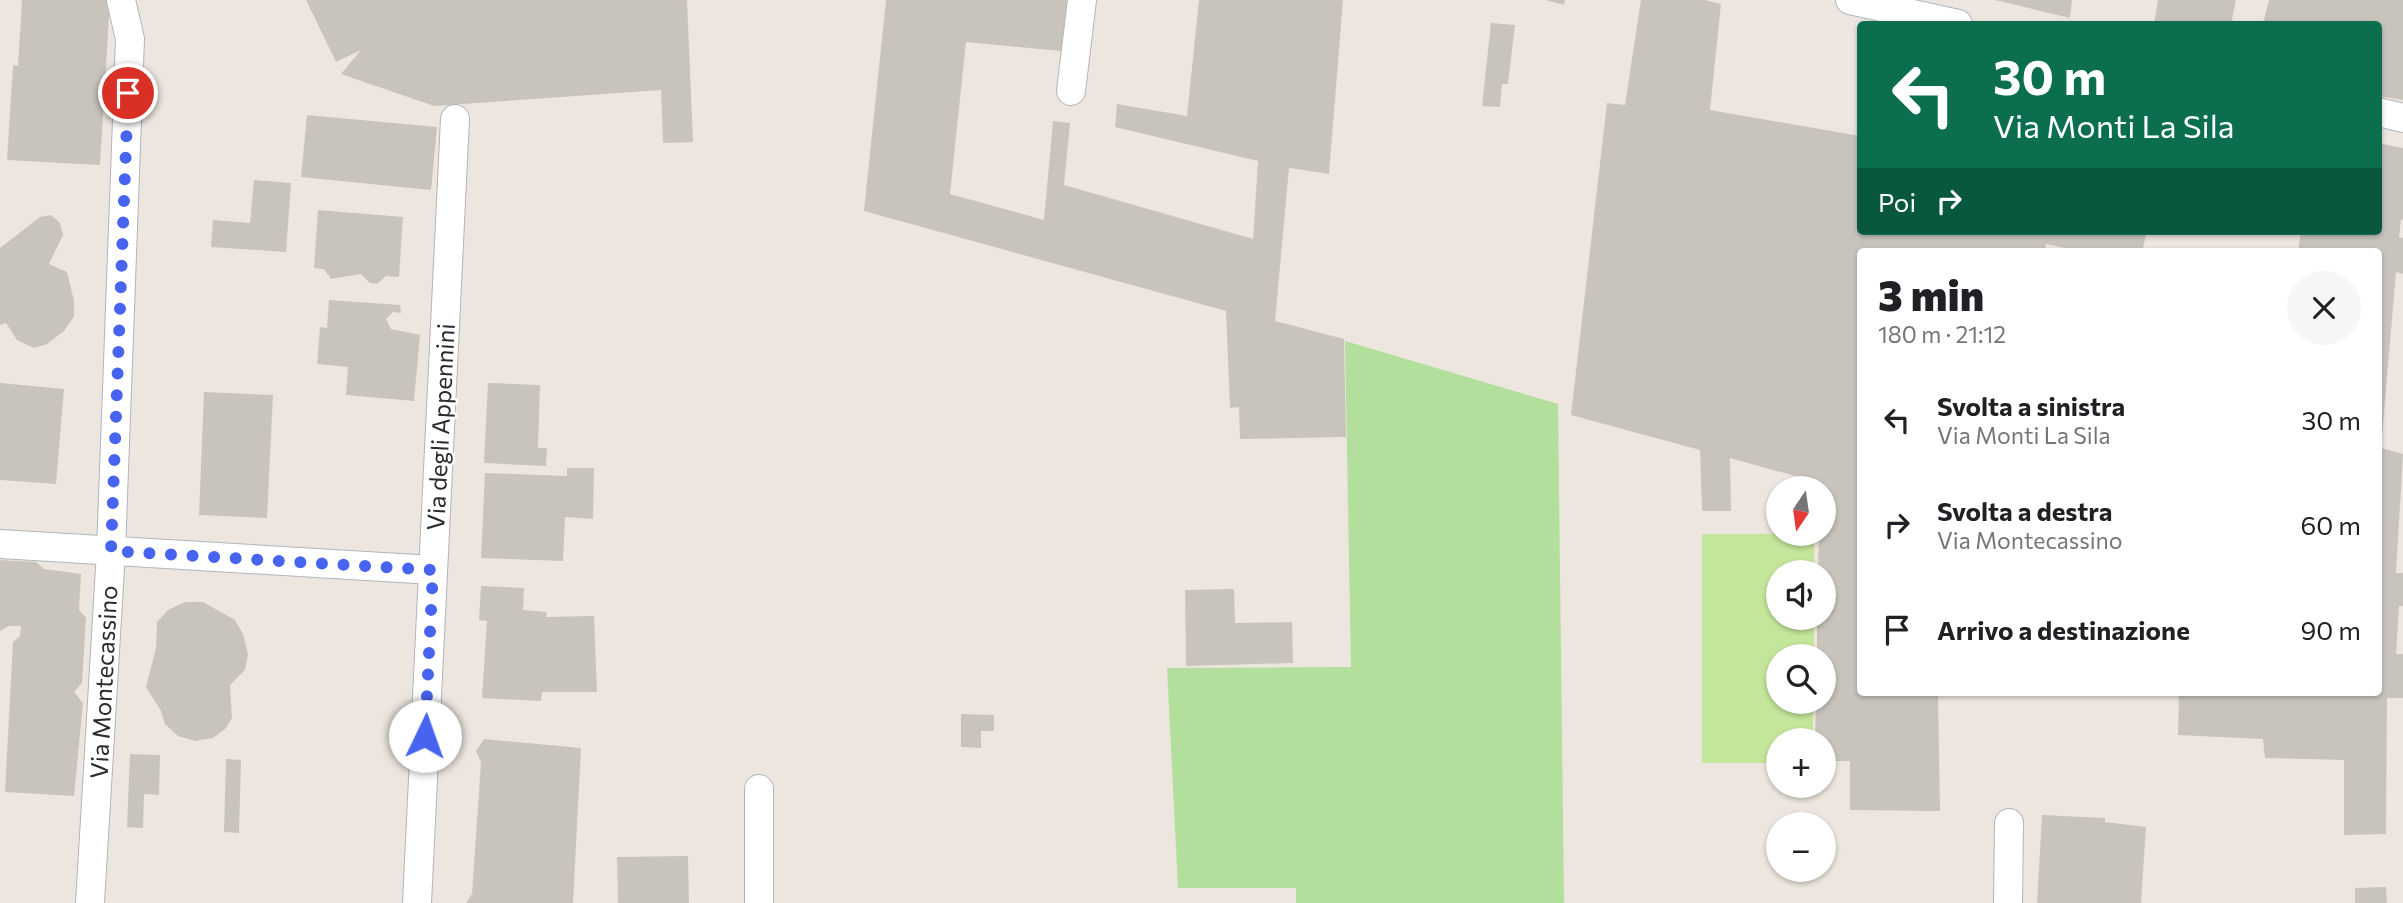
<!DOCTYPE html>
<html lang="it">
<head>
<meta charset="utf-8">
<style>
  body { margin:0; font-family:Commissioner,sans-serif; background:#f6f6f6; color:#202124; height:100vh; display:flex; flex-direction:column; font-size:26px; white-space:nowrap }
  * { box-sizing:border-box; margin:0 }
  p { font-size:23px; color:#757577 }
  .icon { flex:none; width:38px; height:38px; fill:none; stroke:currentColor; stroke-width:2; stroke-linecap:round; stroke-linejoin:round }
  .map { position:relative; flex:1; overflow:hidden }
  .sheet { position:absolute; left:1857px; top:248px; width:525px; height:448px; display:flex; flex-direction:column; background:#fff; border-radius:7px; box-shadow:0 2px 5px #0004 }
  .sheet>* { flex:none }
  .hud { position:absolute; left:1857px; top:21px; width:525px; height:214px; border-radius:7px; box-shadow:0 2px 5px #0004; background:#0b6e4f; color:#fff; overflow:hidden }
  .needle { width:46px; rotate:193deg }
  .buttons { position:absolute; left:1766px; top:476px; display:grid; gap:14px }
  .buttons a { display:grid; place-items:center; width:70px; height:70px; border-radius:50%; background:#fff; box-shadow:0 2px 5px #0004; font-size:35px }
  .pin { position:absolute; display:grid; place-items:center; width:60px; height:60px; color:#fff; margin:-30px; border:4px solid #fff; border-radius:50%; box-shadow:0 2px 7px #0007 }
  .me { position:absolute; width:77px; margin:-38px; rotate:3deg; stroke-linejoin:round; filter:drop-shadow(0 0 5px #0008) }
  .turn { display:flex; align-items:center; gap:24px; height:147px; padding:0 21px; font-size:32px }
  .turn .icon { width:91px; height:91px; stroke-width:2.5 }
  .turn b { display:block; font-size:49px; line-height:60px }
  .then { display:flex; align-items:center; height:66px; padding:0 21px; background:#0003; gap:14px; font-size:26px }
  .round { display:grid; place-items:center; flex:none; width:74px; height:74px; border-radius:37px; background:#f6f6f6 }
  .headline { display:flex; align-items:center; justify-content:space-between; height:119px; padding:0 21px }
  h1 { font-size:42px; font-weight:800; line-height:52px }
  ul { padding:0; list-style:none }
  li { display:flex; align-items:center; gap:21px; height:105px; padding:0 21px }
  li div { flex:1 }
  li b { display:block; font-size:26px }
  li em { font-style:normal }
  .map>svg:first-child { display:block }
  .green { fill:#b3df9d }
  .pitch { fill:#c4e69a }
  .building { fill:#c8c4bc }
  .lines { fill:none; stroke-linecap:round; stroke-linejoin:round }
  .minor-casing { stroke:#b1b4be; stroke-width:30 }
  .minor { stroke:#fff; stroke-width:28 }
  .route { stroke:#4764f0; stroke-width:12; stroke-dasharray:0 21.6 }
  .labels { text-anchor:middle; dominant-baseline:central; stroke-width:5; stroke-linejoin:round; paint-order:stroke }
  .street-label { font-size:24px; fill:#2b2b2b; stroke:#fff }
</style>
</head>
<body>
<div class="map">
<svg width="2403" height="903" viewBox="0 0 2403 903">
  <rect width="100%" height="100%" fill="#ece6de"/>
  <!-- green -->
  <path class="green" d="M 1345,341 L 1558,404 L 1564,903 L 1296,903 L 1296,888 L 1178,888 L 1167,668 L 1351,667 Z"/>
  <!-- pitch -->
  <path class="pitch" d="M 1702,534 L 1814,534 L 1814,572 L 1778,572 L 1778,618 L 1814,618 L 1814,656 L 1778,656 L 1778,702 L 1813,702 L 1813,740 L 1778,740 L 1778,763 L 1702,763 Z"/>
  <!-- building -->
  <path class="building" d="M 22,0 L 110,0 L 100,165 L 7,160 L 13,65 L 18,66 Z
    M 306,0 L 687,0 L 693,142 L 663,143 L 661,90 L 434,106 L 341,74 L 361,50 L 336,62 Z
    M 886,0 L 1067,0 L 1061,51 L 966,42 L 950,194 L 1044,220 L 1053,121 L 1070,123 L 1064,185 L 1253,239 L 1258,161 L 1115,127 L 1117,104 L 1187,116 L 1199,0 L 1343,0 L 1329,174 L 1289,168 L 1275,321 L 1344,339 L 1346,437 L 1240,439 L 1239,407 L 1230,408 L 1226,311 L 864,211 Z
    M 1546,0 L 1565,0 L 1564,5 Z
    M 1641,0 L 1705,0 L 1721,4 L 1710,110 L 1860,136 L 1860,231 L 2147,231 L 2142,252 L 2085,252 L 2046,244 L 2045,252 L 1860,252 L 1860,693 L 1938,693 L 1940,811 L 1850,810 L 1850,761 L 1824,761 L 1824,740 L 1815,740 L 1816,702 L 1824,702 L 1824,656 L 1817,656 L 1817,618 L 1824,618 L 1824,572 L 1818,572 L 1819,534 L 1824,534 L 1824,488 L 1819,488 L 1820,483 L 1730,458 L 1731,511 L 1702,511 L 1700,450 L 1571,415 L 1607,103 L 1625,105 Z
    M 1995,0 L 2072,0 L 2070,18 Z
    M 2158,0 L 2236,0 L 2231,24 L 2154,24 Z
    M 2269,0 L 2403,0 L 2403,100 L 2378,96 L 2378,24 L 2263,24 Z
    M 1491,23 L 1515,25 L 1508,84 L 1502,84 L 1500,107 L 1482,106 Z
    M 307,115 L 437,127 L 431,190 L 301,177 Z
    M 2378,143 L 2403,148 L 2403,220 L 2401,219 L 2399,237 L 2403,238 L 2403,274 L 2396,272 L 2381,448 L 2403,454 L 2396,573 L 2403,573 L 2403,606 L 2399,606 L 2396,654 L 2403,654 L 2403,698 L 2387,698 L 2386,834 L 2344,835 L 2344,760 L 2265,758 L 2263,739 L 2178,735 L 2179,693 L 2378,693 L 2378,252 L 2298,252 L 2301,231 L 2378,231 Z
    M 254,180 L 291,183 L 286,252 L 211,247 L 213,220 L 250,223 Z
    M 318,210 L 403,217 L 399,277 L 386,276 L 377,284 L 370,283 L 361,274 L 331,279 L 324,269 L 314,268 Z
    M 51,215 L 60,223 L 63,235 L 49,264 L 67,272 L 74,301 L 74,316 L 64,331 L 47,344 L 34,348 L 17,340 L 6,323 L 0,325 L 0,248 L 40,217 Z
    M 329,300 L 400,305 L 401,313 L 393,312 L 386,319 L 391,329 L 420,335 L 414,401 L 346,395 L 348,367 L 317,364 L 320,327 L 327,328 Z
    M 0,383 L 64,389 L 56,484 L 0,480 Z
    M 488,383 L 540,385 L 538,448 L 547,448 L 546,466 L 484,463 Z
    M 204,392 L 273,395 L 267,518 L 199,515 Z
    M 567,468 L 594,468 L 593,519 L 565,517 L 563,561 L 481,558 L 485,473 L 567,476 Z
    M 0,560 L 36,562 L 44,569 L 81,574 L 79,610 L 86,618 L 82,683 L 74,692 L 83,703 L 74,796 L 5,792 L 13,642 L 20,636 L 21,626 L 9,626 L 0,631 Z
    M 481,586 L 524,588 L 523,610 L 547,612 L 546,617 L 594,616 L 597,692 L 542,692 L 541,701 L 482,698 L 487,621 L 479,620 Z
    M 1234,589 L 1235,623 L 1292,622 L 1293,663 L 1186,666 L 1185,590 Z
    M 185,602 L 203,602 L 235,620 L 243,634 L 248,654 L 245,670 L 230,685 L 232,718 L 226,728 L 213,738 L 195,741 L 178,736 L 165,724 L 161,711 L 146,687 L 156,648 L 157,622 L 168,610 Z
    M 961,714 L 994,715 L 994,731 L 981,731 L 981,748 L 961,747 Z
    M 484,739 L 581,748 L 573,903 L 466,903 L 472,894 L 481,762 L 476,751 Z
    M 130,754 L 160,755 L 159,795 L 144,794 L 143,828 L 127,827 Z
    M 226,759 L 241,760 L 239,833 L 224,832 Z
    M 2042,815 L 2105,818 L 2105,822 L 2146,827 L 2141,903 L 2037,903 Z
    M 688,856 L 689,903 L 618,903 L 617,857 Z
    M 2386,887 L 2387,903 L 2355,903 L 2355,888 Z"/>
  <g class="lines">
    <defs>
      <path id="minor" d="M 1850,0 L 1958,24
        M 1071,91 L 1082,0
        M 2378,112 L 2403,118
        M 0,544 L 433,570
        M 759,789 L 759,903
        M 90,903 L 111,551 L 130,39 L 121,0
        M 417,903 L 455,119
        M 2008,903 L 2009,823"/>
    </defs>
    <!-- minor casing -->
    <use href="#minor" class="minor-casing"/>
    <!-- minor -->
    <use href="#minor" class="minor"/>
  </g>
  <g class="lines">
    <!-- route -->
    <path class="route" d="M 128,93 L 111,551 L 433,570 L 425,736"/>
  </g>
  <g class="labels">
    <!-- street labels -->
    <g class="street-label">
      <text transform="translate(440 427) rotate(-87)">Via degli Appennini</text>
      <text transform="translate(103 682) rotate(-87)">Via Montecassino</text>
    </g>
  </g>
</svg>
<div class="buttons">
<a><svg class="needle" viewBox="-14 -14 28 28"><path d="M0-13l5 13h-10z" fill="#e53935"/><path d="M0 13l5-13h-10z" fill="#757577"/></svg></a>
<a><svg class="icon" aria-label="sound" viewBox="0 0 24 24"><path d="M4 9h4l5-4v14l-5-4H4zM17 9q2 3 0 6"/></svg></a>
<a><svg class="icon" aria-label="search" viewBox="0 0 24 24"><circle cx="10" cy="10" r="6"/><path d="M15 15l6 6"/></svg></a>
<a>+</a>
<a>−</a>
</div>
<div class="pin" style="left:128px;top:93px;background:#d93025"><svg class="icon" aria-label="arrive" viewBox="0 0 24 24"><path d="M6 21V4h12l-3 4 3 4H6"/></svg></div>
<svg class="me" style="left:425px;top:736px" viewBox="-20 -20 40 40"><circle r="19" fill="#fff"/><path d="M0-13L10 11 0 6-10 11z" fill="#4764f0"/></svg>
<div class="hud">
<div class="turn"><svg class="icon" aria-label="left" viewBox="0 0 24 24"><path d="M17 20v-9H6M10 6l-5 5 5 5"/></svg><div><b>30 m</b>Via Monti La Sila</div></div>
<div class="then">Poi<svg class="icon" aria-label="right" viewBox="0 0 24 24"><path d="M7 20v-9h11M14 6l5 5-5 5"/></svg></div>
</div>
<section class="sheet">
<div class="headline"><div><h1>3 min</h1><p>180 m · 21:12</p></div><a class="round"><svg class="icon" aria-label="close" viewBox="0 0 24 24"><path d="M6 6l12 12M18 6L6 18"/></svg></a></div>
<ul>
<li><svg class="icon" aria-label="left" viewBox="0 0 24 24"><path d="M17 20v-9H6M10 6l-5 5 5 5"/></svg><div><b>Svolta a sinistra</b><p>Via Monti La Sila</p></div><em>30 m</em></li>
<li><svg class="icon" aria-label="right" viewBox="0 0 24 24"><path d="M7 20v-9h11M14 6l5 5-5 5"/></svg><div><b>Svolta a destra</b><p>Via Montecassino</p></div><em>60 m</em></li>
<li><svg class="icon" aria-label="arrive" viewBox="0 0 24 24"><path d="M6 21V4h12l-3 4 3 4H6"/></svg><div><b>Arrivo a destinazione</b></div><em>90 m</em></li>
</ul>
</section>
</div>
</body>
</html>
